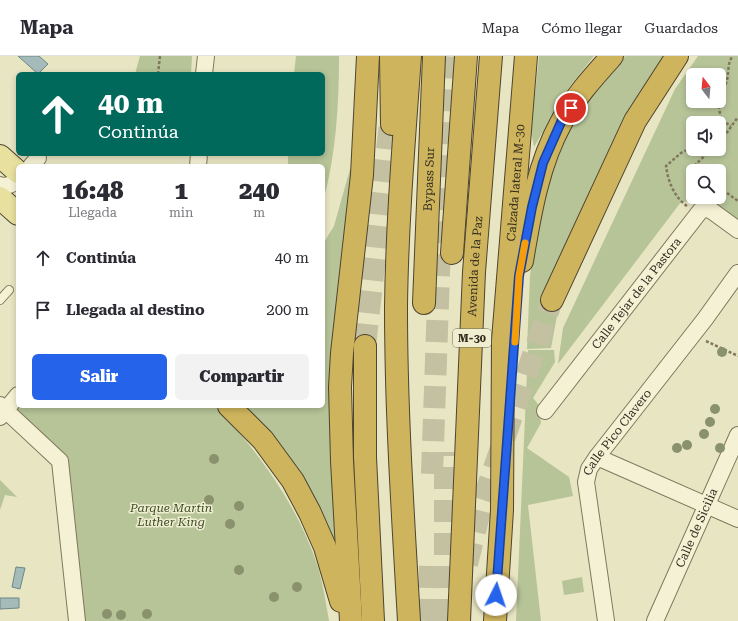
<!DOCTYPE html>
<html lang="es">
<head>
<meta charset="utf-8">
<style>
  body { margin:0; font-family:"Roboto Serif",serif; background:#f2f2f3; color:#2b2b33; height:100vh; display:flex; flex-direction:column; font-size:15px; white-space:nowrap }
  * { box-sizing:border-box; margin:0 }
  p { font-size:13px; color:#7c7c81 }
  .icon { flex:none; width:22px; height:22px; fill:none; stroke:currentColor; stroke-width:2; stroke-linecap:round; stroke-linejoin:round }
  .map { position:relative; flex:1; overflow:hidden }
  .side { position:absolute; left:16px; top:108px; width:309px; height:244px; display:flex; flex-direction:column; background:#fff; border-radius:6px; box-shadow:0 2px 6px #0003 }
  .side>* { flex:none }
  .banner { position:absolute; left:16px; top:16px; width:309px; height:84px; border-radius:6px; box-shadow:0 2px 6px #0003; background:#00695c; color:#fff; overflow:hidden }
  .needle { width:26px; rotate:344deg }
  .tools { position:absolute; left:686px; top:12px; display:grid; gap:8px }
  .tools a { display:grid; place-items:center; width:40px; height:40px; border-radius:6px; background:#fff; box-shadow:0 2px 6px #0003; font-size:20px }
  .pin { position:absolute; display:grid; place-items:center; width:34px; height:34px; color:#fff; margin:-17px; border:2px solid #fff; border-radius:50%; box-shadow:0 1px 4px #0007 }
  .me { position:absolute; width:44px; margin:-22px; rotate:4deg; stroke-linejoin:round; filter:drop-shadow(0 0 3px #0008) }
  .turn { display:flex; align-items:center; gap:14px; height:84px; padding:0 16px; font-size:18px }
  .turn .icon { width:52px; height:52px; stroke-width:2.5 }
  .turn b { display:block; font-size:28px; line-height:34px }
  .eta { display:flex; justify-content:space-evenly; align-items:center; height:68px; text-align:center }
  .eta b { font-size:24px; font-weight:800; line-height:28px }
  .primary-button { display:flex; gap:8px; margin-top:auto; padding:8px 16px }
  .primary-button a { flex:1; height:46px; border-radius:6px; background:#2563eb; color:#fff; font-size:16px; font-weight:800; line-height:46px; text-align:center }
  .primary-button a+a { background:#f2f2f3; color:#2b2b33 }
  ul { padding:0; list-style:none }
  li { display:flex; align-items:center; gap:12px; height:52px; padding:0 16px }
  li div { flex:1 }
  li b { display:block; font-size:15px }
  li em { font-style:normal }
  header { display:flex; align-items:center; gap:24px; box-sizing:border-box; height:56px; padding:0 20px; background:#fff; border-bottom:1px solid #e1e1e2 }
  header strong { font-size:19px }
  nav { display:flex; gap:22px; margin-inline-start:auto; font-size:14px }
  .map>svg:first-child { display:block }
  .green { fill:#b6c498; fill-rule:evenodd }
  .water { fill:#a4bbb9; stroke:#6d8887 }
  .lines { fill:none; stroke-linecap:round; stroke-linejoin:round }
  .motorway-tunnel { stroke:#c4c0a2; stroke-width:22; stroke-dasharray:22 11; stroke-linecap:butt }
  .service-casing { stroke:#80775c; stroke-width:10 }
  .minor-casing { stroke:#80775c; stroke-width:18 }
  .primary-casing { stroke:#4e4430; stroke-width:24 }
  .motorway-casing { stroke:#4e4430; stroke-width:24 }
  .path { stroke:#80775c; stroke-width:2.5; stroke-dasharray:3 2; stroke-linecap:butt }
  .service { stroke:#f4f1d5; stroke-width:8 }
  .minor { stroke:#f4f1d5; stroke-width:16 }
  .primary { stroke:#e7e09e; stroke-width:22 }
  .motorway { stroke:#ceb45d; stroke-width:22 }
  .tree { fill:#89916d }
  .route-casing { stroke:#184099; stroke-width:10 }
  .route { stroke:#2563eb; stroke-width:7 }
  .slow { stroke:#f59e0b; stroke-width:7 }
  .labels { text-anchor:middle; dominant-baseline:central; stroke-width:3; stroke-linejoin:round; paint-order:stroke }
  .shield { fill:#f0eed1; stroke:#6b6654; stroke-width:1 }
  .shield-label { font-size:11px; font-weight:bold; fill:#322c1e }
  .street-label { font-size:12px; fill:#322c1e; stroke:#f0eed1 }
  .park-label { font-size:12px; font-style:italic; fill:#3b4c27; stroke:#f0eed1 }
</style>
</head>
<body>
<header>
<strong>Mapa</strong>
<nav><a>Mapa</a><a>Cómo llegar</a><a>Guardados</a></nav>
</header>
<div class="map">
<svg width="738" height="565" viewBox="0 0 738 565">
  <rect width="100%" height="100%" fill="#e8e5c3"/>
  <!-- green -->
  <path class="green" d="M 140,0 L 192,0 L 191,18 L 135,18 Z
    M 296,0 L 339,0 C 339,49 336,99 323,146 L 323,110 L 288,110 L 288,98 L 323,98 L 323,18 L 294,18 Z
    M 539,0 L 594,0 L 563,39 L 548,67 L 534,91 L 531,75 Z
    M 625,0 L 667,0 L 559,249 L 551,292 L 527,293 L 530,219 L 545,137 L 571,68 L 608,17 Z
    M 698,0 L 738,0 L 738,168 L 704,144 L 681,146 L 558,308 L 563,272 L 675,33 ZM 693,19 L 719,19 L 719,45 L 693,45 ZM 693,67 L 719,67 L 719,93 L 693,93 ZM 693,115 L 719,115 L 719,141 L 693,141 Z
    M 350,113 L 353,114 L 332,290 L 329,332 L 336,501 L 245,350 L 323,350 L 323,188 L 334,170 Z
    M 528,294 L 554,294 L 555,306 L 533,342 L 539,349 L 541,367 L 527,392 L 569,421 L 573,440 L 528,449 L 541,565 L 516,565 Z
    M 18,350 L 215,350 C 259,396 298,450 318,511 C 323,529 326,547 329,565 L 77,565 L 60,405 L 11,358 Z
    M 0,424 L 17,441 L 5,439 L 0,454 Z
    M 582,521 L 584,536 L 564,539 L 562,525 Z"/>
  <!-- water -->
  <path class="water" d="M 18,0 L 39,0 L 48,8 L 38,18 Z
    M 16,511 L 25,512 L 20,533 L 12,531 Z
    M 0,542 L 19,542 L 19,552 L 0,553 Z"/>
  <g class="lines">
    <!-- motorway-tunnel -->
    <path class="motorway-tunnel" d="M 365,290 L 392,49
      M 432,418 L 445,46 L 448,0
      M 467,508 L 482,447 L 552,244
      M 429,565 L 430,508
      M 445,565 L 445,396"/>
    <defs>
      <path id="service" d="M 0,244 L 9,234"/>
      <g id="minor">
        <path d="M 204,18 L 206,0"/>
        <path d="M 31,110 L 38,102"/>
        <path d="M 198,110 L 199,98"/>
        <path d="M 0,129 C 6,131 14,128 18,124"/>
        <path d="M 0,349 L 60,405 L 77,565"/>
        <path id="s1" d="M 545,355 L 701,154 L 708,153 L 712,155 L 738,174"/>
        <path d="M 0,361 L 18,339"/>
        <path d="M 597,401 L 738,463"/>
        <path id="s2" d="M 606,565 L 586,426 L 589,413 L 597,401 L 705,263 L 738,217"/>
        <path id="s3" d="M 655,565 L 738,379"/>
      </g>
      <path id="primary" d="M 0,100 L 18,116
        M 0,142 L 18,158"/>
      <g id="motorway">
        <path d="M 391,0 L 392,68"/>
        <path d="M 452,197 L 466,0"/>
        <path d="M 522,205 C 530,157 538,108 562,65 C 574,42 595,19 612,0"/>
        <path d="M 552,244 L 635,65 L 677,0"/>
        <path id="s4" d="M 424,247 L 434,0"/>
        <path d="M 365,290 L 365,401 L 373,565"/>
        <path d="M 229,350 L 263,384 L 293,425 L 310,457 L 325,491 L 341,545"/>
        <path d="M 351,565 L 342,405 L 340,331 L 342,297 L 362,119 L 368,0"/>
        <path d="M 409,565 C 403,460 396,356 396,251 C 397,168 404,83 410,0"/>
        <path id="s5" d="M 459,565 L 474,216 L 491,0"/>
        <path id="s6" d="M 495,565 L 502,454 L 503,284 L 526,0"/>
      </g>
    </defs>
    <!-- service casing -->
    <use href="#service" class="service-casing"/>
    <!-- minor casing -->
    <use href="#minor" class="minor-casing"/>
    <!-- primary casing -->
    <use href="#primary" class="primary-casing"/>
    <!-- motorway casing -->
    <use href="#motorway" class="motorway-casing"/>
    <!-- path -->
    <path class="path" d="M 158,18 L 160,0
      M 719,42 L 727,25 L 729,8 L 732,0
      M 718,45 L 721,64 L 731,70
      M 719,83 L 723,82 L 738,61
      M 699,115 L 696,108 L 712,93
      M 719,131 L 738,145
      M 687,150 C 674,141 668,125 666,110 L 681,97 L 693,91
      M 706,285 L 738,300"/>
    <!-- service -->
    <use href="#service" class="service"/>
    <!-- minor -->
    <use href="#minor" class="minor"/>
    <!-- primary -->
    <use href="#primary" class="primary"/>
    <!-- motorway -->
    <use href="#motorway" class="motorway"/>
  </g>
  <!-- trees -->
  <g class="tree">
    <circle cx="722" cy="296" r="5"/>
    <circle cx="715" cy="353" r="5"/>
    <circle cx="710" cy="366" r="5"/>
    <circle cx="704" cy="378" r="5"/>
    <circle cx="687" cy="389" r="5"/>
    <circle cx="677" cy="392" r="5"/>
    <circle cx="720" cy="392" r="5"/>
    <circle cx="214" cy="403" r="5"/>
    <circle cx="209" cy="444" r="5"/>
    <circle cx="239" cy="450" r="5"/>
    <circle cx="230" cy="468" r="5"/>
    <circle cx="239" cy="514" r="5"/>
    <circle cx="297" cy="531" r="5"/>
    <circle cx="274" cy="541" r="5"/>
    <circle cx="107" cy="558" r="5"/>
    <circle cx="147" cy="558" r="5"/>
    <circle cx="121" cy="559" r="5"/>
  </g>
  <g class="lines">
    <defs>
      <path id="route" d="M 496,539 L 519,220 L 532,151 L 543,107 L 562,64 L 571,52"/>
    </defs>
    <!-- route casing -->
    <use href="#route" class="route-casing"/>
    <!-- route -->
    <use href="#route" class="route"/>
    <!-- slow -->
    <path class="slow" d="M 515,286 L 519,220 L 525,187"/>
  </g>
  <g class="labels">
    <!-- shield labels -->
    <rect class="shield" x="453" y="273" width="38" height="18" rx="3"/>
    <g class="shield-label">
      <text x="472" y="282">M-30</text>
    </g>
    <!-- street labels -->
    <g class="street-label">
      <text stroke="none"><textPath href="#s4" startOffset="124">Bypass Sur</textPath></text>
      <text stroke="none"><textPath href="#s6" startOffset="439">Calzada lateral M-30</textPath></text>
      <text stroke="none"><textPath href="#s5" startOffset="355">Avenida de la Paz</textPath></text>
      <text stroke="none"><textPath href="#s1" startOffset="149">Calle Tejar de la Pastora</textPath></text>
      <text stroke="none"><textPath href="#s2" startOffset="200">Calle Pico Clavero</textPath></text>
      <text stroke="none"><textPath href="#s3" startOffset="102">Calle de Sicilia</textPath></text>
    </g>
    <!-- park labels -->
    <g class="park-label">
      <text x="171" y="452">Parque Martin<tspan x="171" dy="14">Luther King</tspan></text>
    </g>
  </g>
</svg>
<div class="tools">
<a><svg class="needle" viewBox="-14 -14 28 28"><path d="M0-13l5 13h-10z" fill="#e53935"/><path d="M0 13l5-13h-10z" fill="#7c7c81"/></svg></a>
<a><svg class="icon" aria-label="sound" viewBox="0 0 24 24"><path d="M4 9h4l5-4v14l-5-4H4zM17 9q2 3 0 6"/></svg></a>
<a><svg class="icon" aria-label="search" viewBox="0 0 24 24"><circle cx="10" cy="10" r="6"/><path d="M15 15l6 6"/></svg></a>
</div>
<div class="pin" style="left:571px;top:52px;background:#d93025"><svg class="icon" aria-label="arrive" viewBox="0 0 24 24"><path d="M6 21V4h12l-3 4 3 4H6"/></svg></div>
<svg class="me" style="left:496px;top:539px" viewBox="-20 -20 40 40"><circle r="19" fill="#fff"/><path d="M0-13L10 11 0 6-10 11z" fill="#2563eb"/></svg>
<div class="banner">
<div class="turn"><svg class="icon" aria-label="ahead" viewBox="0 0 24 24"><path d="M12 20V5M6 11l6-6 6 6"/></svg><div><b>40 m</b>Continúa</div></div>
</div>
<section class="side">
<div class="eta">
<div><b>16:48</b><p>Llegada</p></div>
<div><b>1</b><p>min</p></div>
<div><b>240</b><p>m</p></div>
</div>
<ul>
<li><svg class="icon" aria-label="ahead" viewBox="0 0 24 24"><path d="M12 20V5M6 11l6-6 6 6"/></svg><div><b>Continúa</b></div><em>40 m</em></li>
<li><svg class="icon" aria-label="arrive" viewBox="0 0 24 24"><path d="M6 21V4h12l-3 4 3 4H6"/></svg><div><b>Llegada al destino</b></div><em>200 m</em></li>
</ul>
<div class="primary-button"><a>Salir</a><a>Compartir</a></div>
</section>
</div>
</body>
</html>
